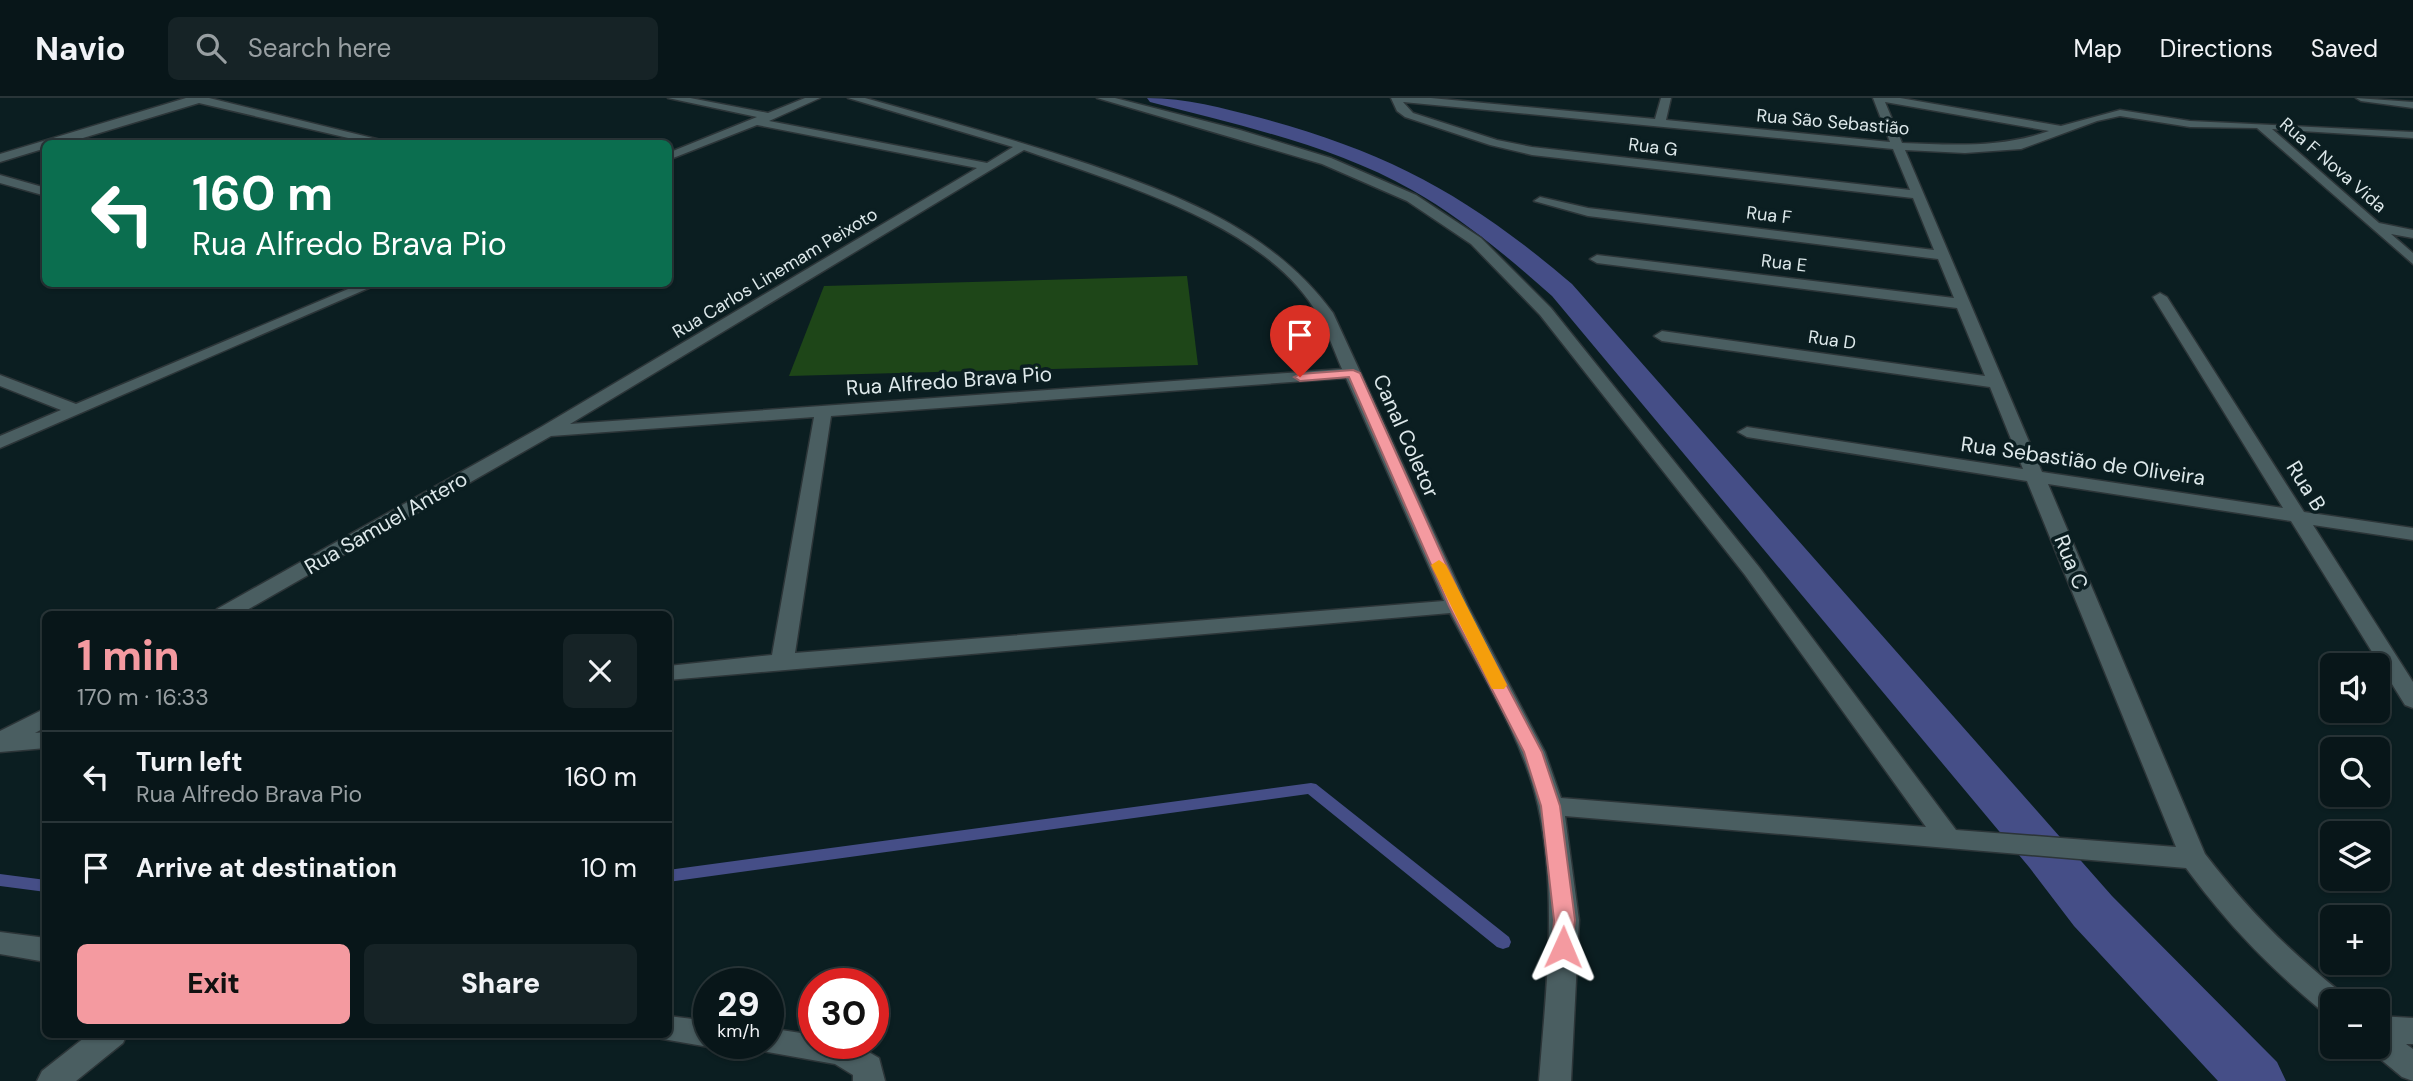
<!DOCTYPE html>
<html lang="en">
<head>
<meta charset="utf-8">
<style>
  body { margin:0; font-family:"DM Sans",sans-serif; background:#162326; color:#f1f3f6; height:100vh; display:flex; flex-direction:column; font-size:26px; white-space:nowrap }
  * { box-sizing:border-box; margin:0 }
  p { font-size:23px; color:#989fa2 }
  .icon { flex:none; width:38px; height:38px; fill:none; stroke:currentColor; stroke-width:2; stroke-linecap:round; stroke-linejoin:round }
  .map { position:relative; flex:1; overflow:hidden }
  .panel { position:absolute; left:42px; top:513px; width:630px; height:427px; display:flex; flex-direction:column; background:#081619; border-radius:10px; box-shadow:0 2px 5px #0004,0 0 0 2px #293538 }
  .panel>* { flex:none }
  .guide { position:absolute; left:42px; top:42px; width:630px; height:147px; border-radius:10px; box-shadow:0 2px 5px #0004,0 0 0 2px #293538; background:#0b6e4f; color:#fff; overflow:hidden }
  .buttons { position:absolute; left:2320px; top:555px; display:grid; gap:14px }
  .buttons a { display:grid; place-items:center; width:70px; height:70px; border-radius:10px; background:#081619; box-shadow:0 2px 5px #0004,0 0 0 2px #293538; font-size:35px }
  .speed { position:absolute; left:693px; top:870px; display:flex; gap:14px; font-size:35px; font-weight:700; text-align:center }
  .speed>* { display:grid; place-content:center; width:91px; height:91px; border-radius:50%; background:#081619; box-shadow:0 2px 5px #0004,0 0 0 2px #293538; line-height:1 }
  .speed small { font-size:18px; font-weight:400 }
  .speed .limit { border:10px solid #d22; background:#fff; color:#111 }
  .pin { position:absolute; display:grid; place-items:center; width:60px; height:60px; color:#fff; margin:-72px -30px; border-radius:50% 50% 50% 0; rotate:-45deg; box-shadow:0 0 7px #0007 }
  .pin .icon { rotate:45deg }
  .me { position:absolute; width:77px; margin:-38px; rotate:1deg; stroke-linejoin:round; filter:drop-shadow(0 0 5px #0008) }
  .turn { display:flex; align-items:center; gap:24px; height:147px; padding:0 35px; font-size:32px }
  .turn .icon { width:91px; height:91px; stroke-width:2.5 }
  .turn b { display:block; font-size:49px; line-height:60px }
  .round { display:grid; place-items:center; flex:none; width:74px; height:74px; border-radius:10px; background:#162326 }
  .head { display:flex; align-items:center; justify-content:space-between; height:119px; padding:0 35px }
  h1 { font-size:42px; font-weight:800; line-height:52px; color:#f49aa0 }
  .action { display:flex; gap:14px; margin-top:auto; padding:14px 35px }
  .action a { flex:1; height:80px; border-radius:10px; background:#f49aa0; color:#111; font-size:28px; font-weight:800; line-height:80px; text-align:center }
  .action a+a { background:#162326; color:#f1f3f6 }
  ul { padding:0; list-style:none }
  li { display:flex; align-items:center; gap:21px; height:91px; padding:0 35px; border-top:2px solid #293538 }
  li div { flex:1 }
  li b { display:block; font-size:26px }
  li em { font-style:normal }
  header { display:flex; align-items:center; gap:42px; box-sizing:border-box; height:98px; padding:0 35px; background:#081619; border-bottom:2px solid #293538 }
  header strong { font-size:33px }
  nav { display:flex; gap:38px; margin-inline-start:auto; font-size:24px }
  .search { width:490px; height:63px; background:#162326; display:flex; align-items:center; gap:18px; box-sizing:border-box; padding:0 24px; border-radius:10px; color:#989fa2; font-size:26px }
  .map>svg:first-child { display:block }
  .green { fill:#1e4618 }
  .lines { fill:none; stroke-linecap:round; stroke-linejoin:round }
  .stream { fill:#454e87; fill-rule:evenodd }
  .canal { fill:#454e87; fill-rule:evenodd }
  .minor-casing { stroke:#2c3538; stroke-width:3 }
  .minor { fill:#4a5e61; fill-rule:evenodd }
  .route { fill:#f49aa0; stroke:#9f6468; stroke-width:2 }
  .slow { fill:#f59e0b }
  .labels { text-anchor:middle; dominant-baseline:central; stroke-width:7; stroke-linejoin:round; paint-order:stroke }
  .far-street-label { font-size:18px; fill:#dee9eb; stroke:#0b1e21 }
  .street-label { font-size:21px; fill:#dee9eb; stroke:#0b1e21 }
</style>
</head>
<body>
<header>
<strong>Navio</strong>
<div class="search"><svg class="icon" aria-label="search" viewBox="0 0 24 24"><circle cx="10" cy="10" r="6"/><path d="M15 15l6 6"/></svg>Search here</div>
<nav><a>Map</a><a>Directions</a><a>Saved</a></nav>
</header>
<div class="map">
<svg width="2413" height="983" viewBox="0 0 2413 983">
  <rect width="100%" height="100%" fill="#0b1e21"/>
  <!-- green -->
  <path class="green" d="M 1187,178 L 1198,267 L 789,278 L 824,188 Z"/>
  <g class="lines">
    <!-- stream -->
    <path class="stream" d="M 1311,685 L 1316,686 L 1509,839 L 1511,844 L 1509,849 L 1503,851 L 1497,849 L 1308,696 L 668,784 L 668,772 Z
      M 0,776 L 46,782 L 46,794 L 0,788 Z"/>
    <!-- canal -->
    <path class="canal" d="M 1147,0 C 1187,0 1222,10 1261,20 C 1391,55 1470,99 1572,186 L 2112,798 L 2277,964 L 2286,983 L 2218,983 L 2074,828 L 2029,769 L 1552,198 C 1508,159 1463,121 1412,92 C 1332,47 1238,27 1150,4 Z"/>
    <defs>
      <path id="minor" d="M 186,0 L 209,0 L 397,46 L 374,46 L 199,5 L 63,46 L 46,46 L 46,50 L 0,64 L 0,56 Z
        M 668,0 L 690,0 L 768,15 L 805,0 L 820,0 L 769,23 L 987,65 L 1013,49 L 848,0 L 865,0 C 941,21 1016,42 1091,67 C 1183,99 1273,133 1333,215 L 1468,508 L 1545,654 L 1561,700 L 1926,729 L 1745,477 L 1540,217 L 1471,146 L 1407,103 L 1322,66 L 1097,0 L 1115,0 L 1240,32 L 1331,60 L 1416,97 L 1481,140 L 1551,210 L 1759,469 L 1956,732 L 2176,749 L 2027,383 L 1747,339 L 1738,334 L 1747,329 L 2023,371 L 1990,289 L 1662,243 L 1654,238 L 1662,233 L 1985,278 L 1957,210 L 1597,165 L 1590,161 L 1597,157 L 1954,200 L 1938,161 L 1588,118 L 1534,103 L 1540,99 L 1588,110 L 1934,152 L 1913,100 L 1532,57 L 1490,47 L 1405,19 L 1397,13 L 1391,0 L 1431,0 L 1655,21 L 1661,0 L 1671,0 L 1666,22 L 1890,44 L 1873,0 L 1900,0 L 2061,28 L 2120,12 L 2190,23 L 2413,34 L 2413,40 L 2272,31 L 2379,125 L 2413,132 L 2413,140 L 2391,136 L 2413,155 L 2413,166 L 2257,30 L 2190,29 L 2120,18 L 2097,23 L 2021,51 L 1965,55 L 1905,52 L 2042,374 L 2283,410 L 2153,199 L 2160,195 L 2167,199 L 2304,414 L 2413,430 L 2413,442 L 2313,427 L 2413,584 L 2413,610 L 2405,607 L 2291,423 L 2048,386 L 2205,756 C 2249,813 2288,852 2343,896 L 2347,903 L 2333,903 L 2333,917 L 2323,914 C 2268,868 2229,828 2186,770 L 1565,718 L 1579,822 L 1571,983 L 1539,983 C 1546,892 1558,799 1538,708 C 1523,640 1481,576 1450,515 L 668,582 L 668,568 L 772,557 L 814,319 L 551,338 L 240,516 L 214,516 L 217,511 L 541,329 L 977,70 L 757,27 L 668,62 L 668,55 L 757,19 ZM 1403,4 L 1893,51 L 1910,92 L 1532,49 L 1497,42 L 1413,15 ZM 1885,4 L 2049,33 C 2001,50 1953,47 1902,45 ZM 1024,52 C 1117,85 1267,126 1318,217 C 1328,234 1334,253 1342,271 L 570,326 ZM 1346,280 L 1444,503 L 795,555 L 831,318 Z
        M 2356,0 L 2413,4 L 2413,10 L 2361,3 Z
        M 0,77 L 46,90 L 46,98 L 0,85 Z
        M 360,186 L 378,186 L 0,350 L 0,338 L 61,312 L 0,288 L 0,277 L 76,306 Z
        M 46,610 L 46,629 L 35,635 L 46,634 L 46,650 L 0,654 L 0,633 Z
        M 0,834 L 46,840 L 46,864 L 0,856 Z
        M 668,918 L 709,923 L 709,945 L 720,945 L 709,949 L 657,940 L 655,936 L 668,936 Z
        M 2378,918 L 2413,920 L 2413,946 L 2406,946 L 2413,951 L 2413,983 L 2402,979 L 2367,950 L 2378,948 Z
        M 768,930 L 814,937 L 814,945 L 853,945 L 879,960 L 885,983 L 853,983 L 853,977 L 835,966 L 757,952 L 754,945 L 768,945 Z
        M 89,936 L 127,936 L 123,945 L 76,983 L 37,983 L 42,973 Z"/>
    </defs>
    <!-- minor casing -->
    <use href="#minor" class="minor-casing"/>
    <!-- minor -->
    <use href="#minor" class="minor"/>
  </g>
  <!-- route -->
  <path class="route" d="M 1353,272 L 1360,275 L 1465,508 L 1542,654 L 1560,708 L 1575,822 L 1571,855 L 1563,857 L 1555,855 L 1552,849 L 1554,822 L 1541,708 L 1524,654 L 1449,508 L 1349,279 L 1300,283 L 1294,279 L 1300,276 Z"/>
  <!-- slow -->
  <path class="slow" d="M 1439,462 L 1446,467 L 1507,587 L 1504,591 L 1492,591 L 1490,587 L 1431,467 Z"/>
  <g class="labels">
    <!-- far-street labels -->
    <g class="far-street-label">
      <text transform="translate(1833 24) rotate(5)">Rua São Sebastião</text>
      <text transform="translate(1653 49) rotate(7)">Rua G</text>
      <text transform="translate(2333 67) rotate(41)">Rua F Nova Vida</text>
      <text transform="translate(1769 117) rotate(7)">Rua F</text>
      <text transform="translate(1784 165) rotate(7)">Rua E</text>
      <text transform="translate(775 175) rotate(-31)">Rua Carlos Linemam Peixoto</text>
      <text transform="translate(1832 242) rotate(8)">Rua D</text>
    </g>
    <!-- street labels -->
    <g class="street-label">
      <text transform="translate(949 283) rotate(-4)">Rua Alfredo Brava Pio</text>
      <text transform="translate(1406 338) rotate(66)">Canal Coletor</text>
      <text transform="translate(2083 363) rotate(8)">Rua Sebastião de Oliveira</text>
      <text transform="translate(2306 388) rotate(58)">Rua B</text>
      <text transform="translate(386 425) rotate(-30)">Rua Samuel Antero</text>
      <text transform="translate(2071 464) rotate(68)">Rua C</text>
    </g>
  </g>
</svg>
<div class="buttons">
<a><svg class="icon" aria-label="sound" viewBox="0 0 24 24"><path d="M4 9h4l5-4v14l-5-4H4zM17 9q2 3 0 6"/></svg></a>
<a><svg class="icon" aria-label="search" viewBox="0 0 24 24"><circle cx="10" cy="10" r="6"/><path d="M15 15l6 6"/></svg></a>
<a><svg class="icon" aria-label="layers" viewBox="0 0 24 24"><path d="M12 4l9 5-9 5-9-5zM3 14l9 5 9-5"/></svg></a>
<a>+</a>
<a>−</a>
</div>
<div class="speed"><div>29<small>km/h</small></div><div class="limit">30</div></div>
<div class="pin" style="left:1300px;top:279px;background:#d93025"><svg class="icon" aria-label="arrive" viewBox="0 0 24 24"><path d="M6 21V4h12l-3 4 3 4H6"/></svg></div>
<svg class="me" style="left:1563px;top:849px" viewBox="-20 -20 40 40"><path d="M0-17L14 15 0 8-14 15z" fill="#f49aa0" stroke="#fff" stroke-width="4"/></svg>
<div class="guide">
<div class="turn"><svg class="icon" aria-label="left" viewBox="0 0 24 24"><path d="M17 20v-9H6M10 6l-5 5 5 5"/></svg><div><b>160 m</b>Rua Alfredo Brava Pio</div></div>
</div>
<section class="panel">
<div class="head"><div><h1>1 min</h1><p>170 m · 16:33</p></div><a class="round"><svg class="icon" aria-label="close" viewBox="0 0 24 24"><path d="M6 6l12 12M18 6L6 18"/></svg></a></div>
<ul>
<li><svg class="icon" aria-label="left" viewBox="0 0 24 24"><path d="M17 20v-9H6M10 6l-5 5 5 5"/></svg><div><b>Turn left</b><p>Rua Alfredo Brava Pio</p></div><em>160 m</em></li>
<li><svg class="icon" aria-label="arrive" viewBox="0 0 24 24"><path d="M6 21V4h12l-3 4 3 4H6"/></svg><div><b>Arrive at destination</b></div><em>10 m</em></li>
</ul>
<div class="action"><a>Exit</a><a>Share</a></div>
</section>
</div>
</body>
</html>
